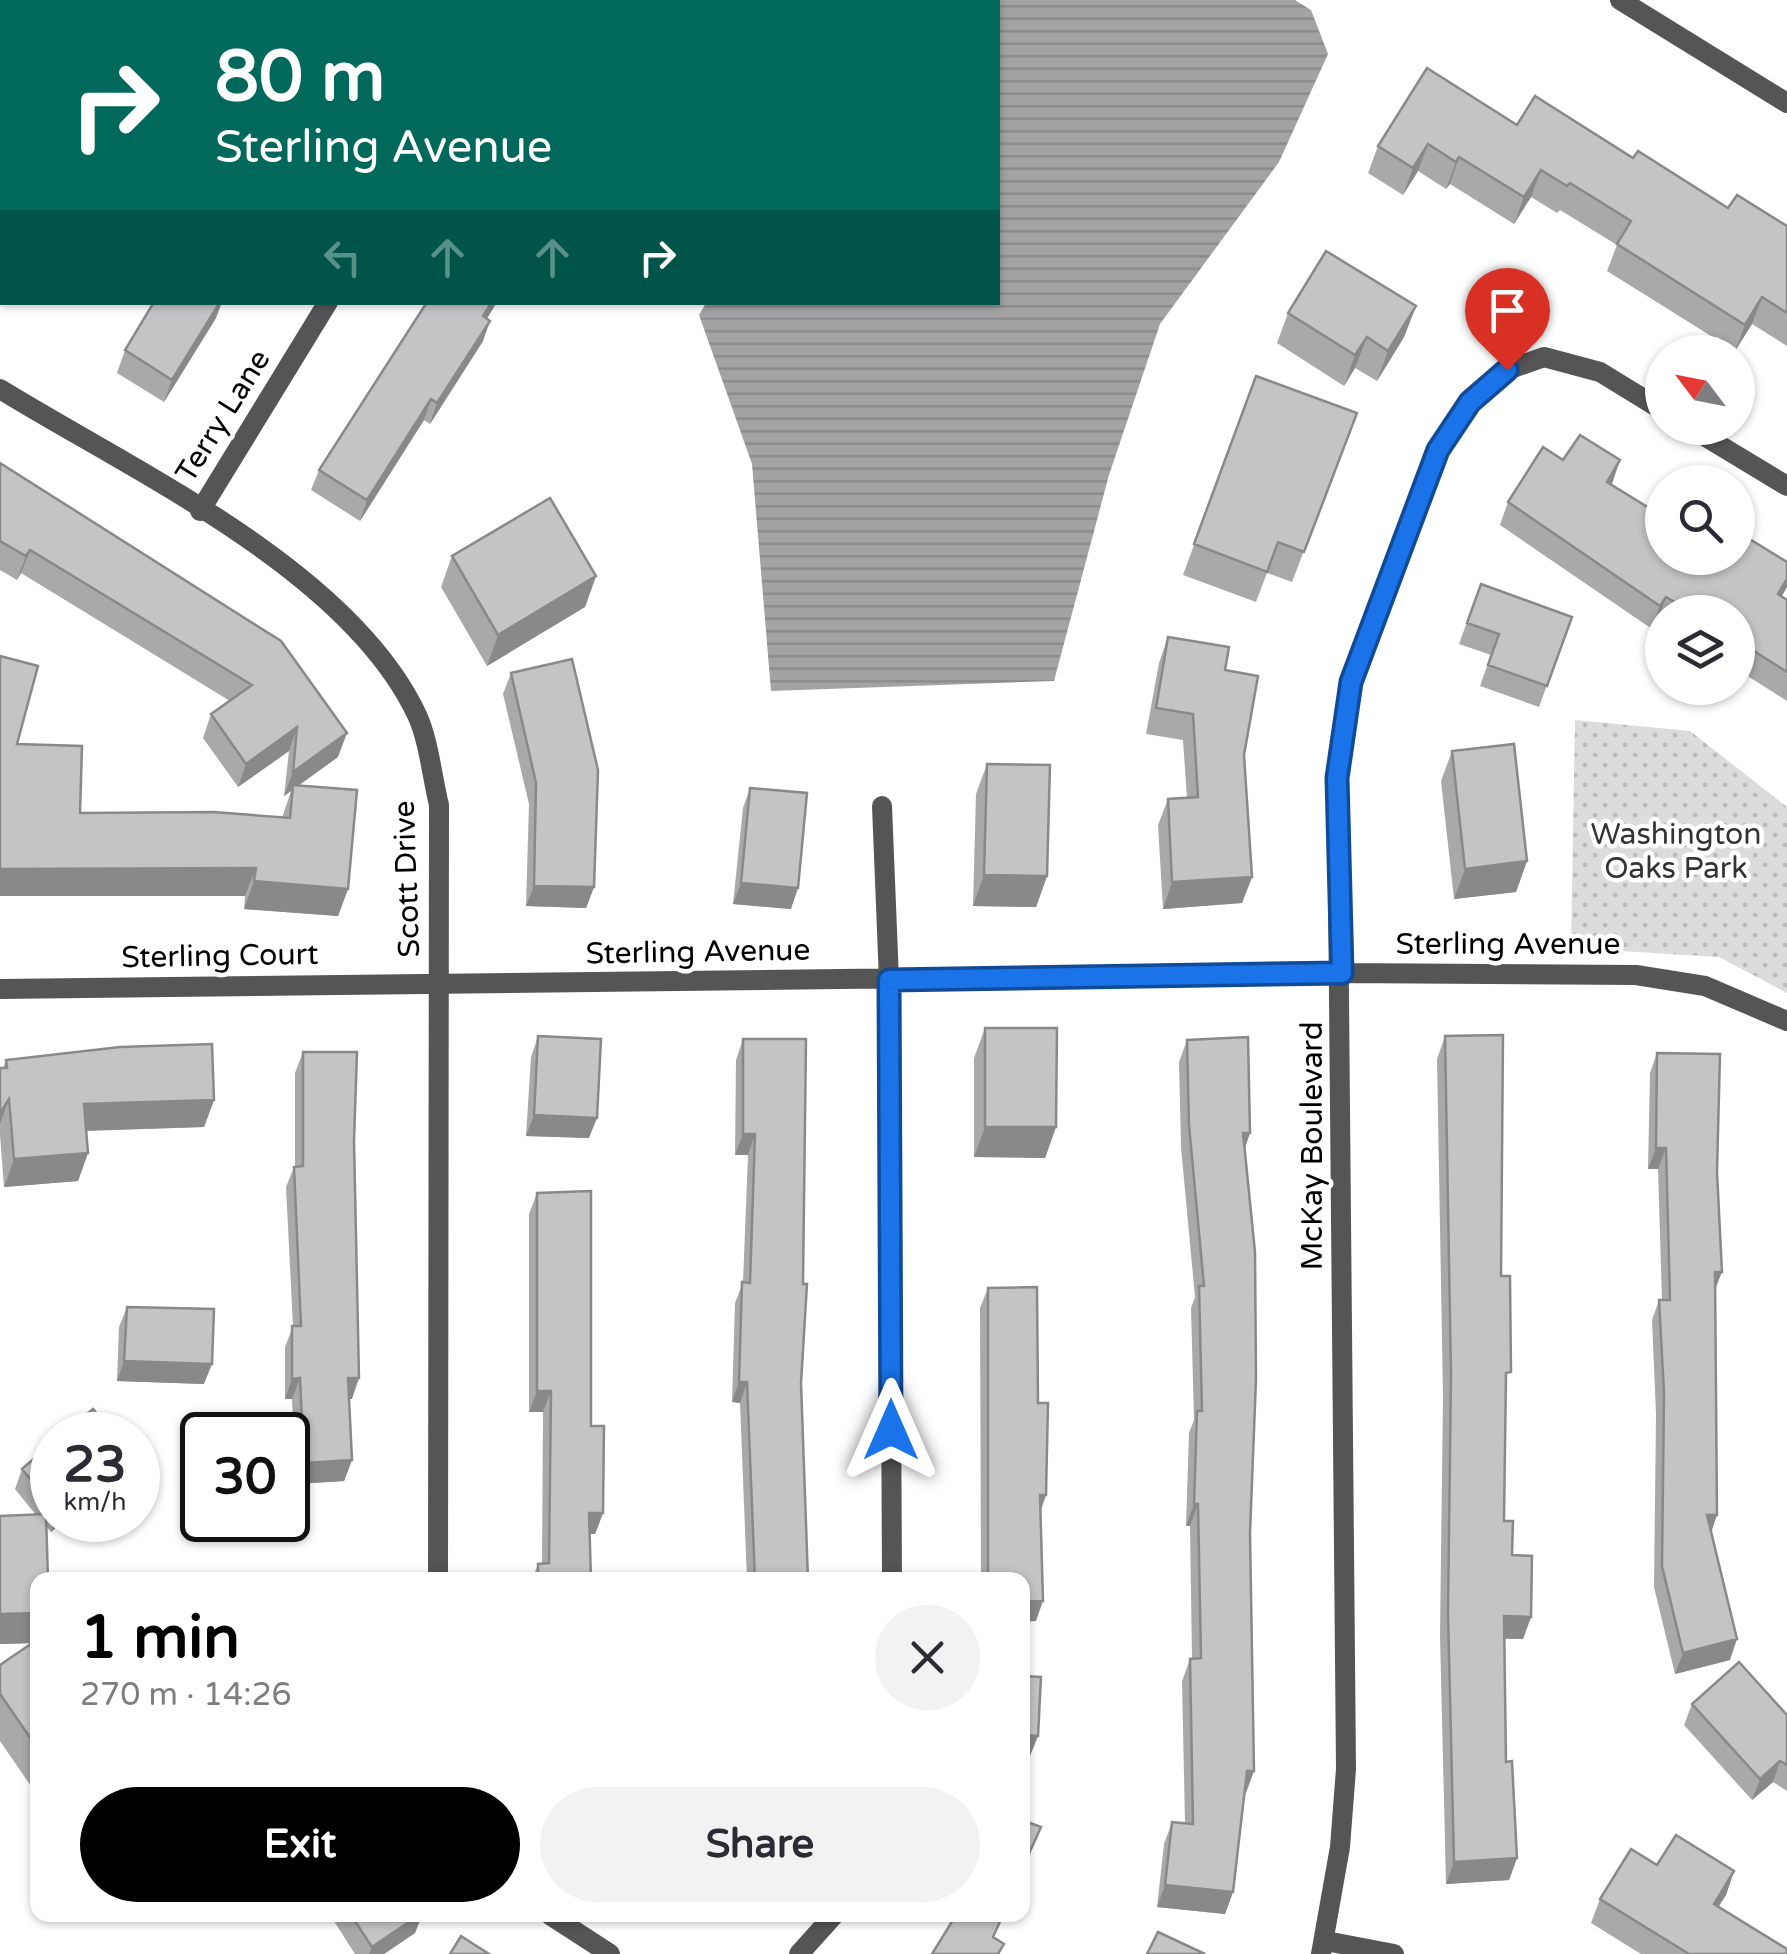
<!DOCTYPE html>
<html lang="en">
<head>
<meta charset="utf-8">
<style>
  body { margin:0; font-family:"Varela Round",sans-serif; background:#f2f2f3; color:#2b2b33; height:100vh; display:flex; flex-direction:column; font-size:38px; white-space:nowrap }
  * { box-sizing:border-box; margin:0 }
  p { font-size:32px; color:#7c7c81 }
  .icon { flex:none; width:55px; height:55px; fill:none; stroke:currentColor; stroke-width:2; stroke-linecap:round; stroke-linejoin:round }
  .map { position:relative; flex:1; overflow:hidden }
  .sheet { position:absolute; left:30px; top:1572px; width:1000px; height:350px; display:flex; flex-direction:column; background:#fff; border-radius:20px; box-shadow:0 2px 8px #0004 }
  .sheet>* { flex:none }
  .banner { position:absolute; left:0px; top:0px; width:1000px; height:305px; box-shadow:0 2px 8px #0004; background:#00695c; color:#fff; overflow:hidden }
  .needle { width:65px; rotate:302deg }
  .buttons { position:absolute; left:1645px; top:335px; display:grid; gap:20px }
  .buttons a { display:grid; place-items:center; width:110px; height:110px; border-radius:50%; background:#fff; box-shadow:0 2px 8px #0004; font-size:50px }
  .speed { position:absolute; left:30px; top:1412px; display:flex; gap:20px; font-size:50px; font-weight:700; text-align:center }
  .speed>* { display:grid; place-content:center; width:130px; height:130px; border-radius:50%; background:#fff; box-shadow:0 2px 8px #0004; line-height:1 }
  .speed small { font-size:25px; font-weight:400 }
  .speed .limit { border:5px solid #111; border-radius:15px; background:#fff; color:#111 }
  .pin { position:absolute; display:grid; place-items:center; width:85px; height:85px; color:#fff; margin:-102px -42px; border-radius:50% 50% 50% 0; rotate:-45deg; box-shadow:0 0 10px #0007 }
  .pin .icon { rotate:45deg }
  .me { position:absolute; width:110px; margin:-55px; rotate:0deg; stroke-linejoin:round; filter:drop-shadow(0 0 8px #0008) }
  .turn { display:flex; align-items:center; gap:35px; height:210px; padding:0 50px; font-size:45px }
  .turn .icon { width:130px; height:130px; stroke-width:2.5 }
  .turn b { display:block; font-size:70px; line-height:85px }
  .lanes { display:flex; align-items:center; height:95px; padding:0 50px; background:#0003; justify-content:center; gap:50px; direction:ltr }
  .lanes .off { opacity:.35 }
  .round { display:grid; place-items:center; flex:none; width:105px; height:105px; border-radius:52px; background:#f2f2f3 }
  .headline { display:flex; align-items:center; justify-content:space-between; height:170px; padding:0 50px }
  h1 { font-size:60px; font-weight:800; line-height:75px; color:#000 }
  .primary-button { display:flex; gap:20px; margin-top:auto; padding:20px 50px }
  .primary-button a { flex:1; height:115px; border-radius:60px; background:#000; color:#fff; font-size:40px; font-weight:800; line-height:115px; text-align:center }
  .primary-button a+a { background:#f2f2f3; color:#2b2b33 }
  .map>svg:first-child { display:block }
  .park { fill:url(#park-dots) }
  .water { fill:url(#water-rules) }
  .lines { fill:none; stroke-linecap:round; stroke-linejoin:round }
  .minor { stroke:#555; stroke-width:20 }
  .wall { fill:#a9a9a9 }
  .shaded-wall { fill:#898989 }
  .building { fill:#c4c4c4; stroke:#898989; stroke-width:2.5 }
  .route-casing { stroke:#114b97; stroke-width:25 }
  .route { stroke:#1a73e8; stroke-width:18 }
  .labels { text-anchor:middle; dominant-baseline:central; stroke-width:9; stroke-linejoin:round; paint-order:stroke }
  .street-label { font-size:30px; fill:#000; stroke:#fff }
  .park-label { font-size:30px; fill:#333; stroke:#fff }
</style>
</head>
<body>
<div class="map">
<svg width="1787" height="1954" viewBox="0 0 1787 1954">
  <defs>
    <pattern id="park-dots" width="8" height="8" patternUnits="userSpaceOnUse" patternTransform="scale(2.5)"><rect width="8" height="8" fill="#dcdcdc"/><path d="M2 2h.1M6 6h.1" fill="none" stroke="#bbb" stroke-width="1.8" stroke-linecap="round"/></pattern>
    <pattern id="water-rules" width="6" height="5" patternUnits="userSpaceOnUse" patternTransform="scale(2.5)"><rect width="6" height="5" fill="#a3a3a3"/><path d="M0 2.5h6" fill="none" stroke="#8b8b8b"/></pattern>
  </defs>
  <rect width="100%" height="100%" fill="#fff"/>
  <!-- park -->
  <path class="park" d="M 1575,720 L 1690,731 L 1787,807 L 1787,993 L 1719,957 L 1571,948 Z"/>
  <!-- water -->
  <path class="water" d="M 890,0 L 1295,0 L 1311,10 L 1328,54 L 1279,162 L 1160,324 L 1109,475 L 1054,681 L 771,691 L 752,464 L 699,315 L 706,303 L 998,302 L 998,2 Z"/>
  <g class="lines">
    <!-- minor -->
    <path class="minor" d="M 1620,0 L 1787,103
      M 513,2 L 514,0
      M 0,389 C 133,471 349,570 417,715 C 429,741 432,777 439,805 L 438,1580
      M 1691,428 L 1787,486
      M 200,511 L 328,302
      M 882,806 L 889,980 L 892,1580
      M 0,989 L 1341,973 L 1636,975 L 1705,986 L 1787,1021
      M 550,1915 L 610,1954
      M 1326,1941 L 1394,1954
      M 799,1954 L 834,1915
      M 1321,1954 L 1340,1847 L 1346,1769 L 1337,778 L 1351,681 L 1438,451 L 1470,402 L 1507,370 L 1544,357 L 1600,372 L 1662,410"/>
  </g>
  <!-- wall -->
  <path class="wall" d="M 672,0 L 727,0 L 725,2 L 676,2 Z
    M 1517,125 L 1633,158 L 1728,208 L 1787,226 L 1787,346 L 1752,324 L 1735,351 L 1607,271 L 1617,245 L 1560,210 L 1557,213 L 1531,197 L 1514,224 L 1450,184 L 1446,189 L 1418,171 L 1403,195 L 1368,173 L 1378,146 Z
    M 1416,306 L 1404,337 L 1377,381 L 1355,368 L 1344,386 L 1277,343 L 1288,313 Z
    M 216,318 L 164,402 L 117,373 L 125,350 Z
    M 487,319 L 483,341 L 430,424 L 424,420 L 360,521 L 311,490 L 319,470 Z
    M 1256,376 L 1357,413 L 1292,582 L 1267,573 L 1256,602 L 1183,575 Z
    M 1563,460 L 1611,484 L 1662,558 L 1787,562 L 1787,587 L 1782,596 L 1787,600 L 1787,701 L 1738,670 L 1738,612 L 1662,612 L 1662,623 L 1658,620 L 1652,629 L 1500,525 L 1508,502 Z
    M 0,463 L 338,757 L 298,786 L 348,889 L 338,916 L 244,909 L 245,896 L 0,896 L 17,744 L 80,813 L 282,818 L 291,791 L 284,796 L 289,751 L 238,787 L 203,738 L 211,714 L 230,701 L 21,573 L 17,580 L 0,570 Z
    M 452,556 L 596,576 L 585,607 L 487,666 L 441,587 Z
    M 1481,584 L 1572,617 L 1539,707 L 1480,686 L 1491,655 L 1459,644 Z
    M 1168,637 L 1225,670 L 1244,755 L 1252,877 L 1242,903 L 1163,909 L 1158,825 L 1168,799 L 1187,798 L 1183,740 L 1146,734 L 1159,663 Z
    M 511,673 L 594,887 L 586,908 L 526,906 L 529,804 L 503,694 Z
    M 1452,751 L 1527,861 L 1516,892 L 1454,899 L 1441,781 Z
    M 987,764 L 1047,876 L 1036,907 L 973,906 L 976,794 Z
    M 750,788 L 791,909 L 733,904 L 743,808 Z
    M 985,1028 L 1056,1127 L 1045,1158 L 974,1157 L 974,1058 Z
    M 538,1036 L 589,1138 L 526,1136 L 531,1057 Z
    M 1445,1036 L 1501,1276 L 1506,1388 L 1504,1521 L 1512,1555 L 1531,1617 L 1523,1639 L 1504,1639 L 1506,1762 L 1517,1858 L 1509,1880 L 1446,1884 L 1440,1636 L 1443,1396 L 1437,1059 Z
    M 743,1039 L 801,1383 L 808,1580 L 747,1580 L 740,1403 L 732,1402 L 735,1303 L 743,1282 L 748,1155 L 735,1155 L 736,1060 Z
    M 1187,1040 L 1250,1133 L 1245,1148 L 1250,1533 L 1246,1793 L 1244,1793 L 1233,1892 L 1225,1914 L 1157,1907 L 1164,1844 L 1172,1822 L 1185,1823 L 1182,1681 L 1190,1659 L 1192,1659 L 1190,1526 L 1186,1526 L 1189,1433 L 1194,1420 L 1191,1308 L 1195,1297 L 1181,1147 L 1179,1062 Z
    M 303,1052 L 354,1141 L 352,1399 L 349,1399 L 352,1460 L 344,1481 L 296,1484 L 292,1399 L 285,1399 L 285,1347 L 293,1326 L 286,1187 L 294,1167 L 295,1166 L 295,1073 Z
    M 1657,1053 L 1715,1289 L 1711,1532 L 1730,1660 L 1675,1674 L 1654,1587 L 1656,1414 L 1652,1320 L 1659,1300 L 1662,1300 L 1658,1169 L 1648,1169 L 1650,1073 Z
    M 6,1060 L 214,1100 L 204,1127 L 87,1131 L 88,1153 L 78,1181 L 4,1187 L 0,1135 L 0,1068 L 3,1068 Z
    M 537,1193 L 591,1426 L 603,1513 L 595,1534 L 590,1534 L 591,1580 L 532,1580 L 538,1564 L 542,1563 L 543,1412 L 529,1412 L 529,1214 Z
    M 988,1288 L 1040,1512 L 1036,1621 L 1022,1580 L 981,1580 L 980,1308 Z
    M 127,1307 L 204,1384 L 117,1381 L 119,1327 Z
    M 52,1443 L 52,1520 L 65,1520 L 51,1532 L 46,1526 L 38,1580 L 37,1795 L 0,1741 L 0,1665 L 31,1643 L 0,1644 L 0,1516 L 36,1515 L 15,1489 L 22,1469 Z
    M 1692,1704 L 1787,1715 L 1787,1791 L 1773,1782 L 1752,1800 L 1684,1725 Z
    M 1657,1865 L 1734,1871 L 1726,1895 L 1718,1906 L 1787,1954 L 1641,1954 L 1591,1923 L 1600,1899 Z
    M 330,1915 L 422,1915 L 415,1933 L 384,1954 L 355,1954 Z"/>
  <!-- shaded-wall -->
  <path class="shaded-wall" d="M 1428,144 L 1418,171 L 1403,195 L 1413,168 Z
    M 1459,157 L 1450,184 L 1446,189 L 1456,162 Z
    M 1541,170 L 1531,197 L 1514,224 L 1524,197 Z
    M 1762,297 L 1752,324 L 1735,351 L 1745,325 Z
    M 217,302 L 222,302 L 216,318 L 164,402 L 172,380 Z
    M 492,302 L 497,302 L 476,337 L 483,316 Z
    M 1416,306 L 1404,337 L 1377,381 L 1388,351 Z
    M 490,321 L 483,341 L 430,424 L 437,403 Z
    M 1367,337 L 1355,368 L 1344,386 L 1355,355 Z
    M 431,399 L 424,420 L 360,521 L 367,500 Z
    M 1620,460 L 1612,484 L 1598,505 L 1607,482 Z
    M 30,550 L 21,573 L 17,580 L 26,556 Z
    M 596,576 L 585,607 L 487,666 L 498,635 Z
    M 1787,579 L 1787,587 L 1769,617 L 1778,594 Z
    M 1666,597 L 1658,620 L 1652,629 L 1660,606 Z
    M 297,727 L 289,751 L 238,787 L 246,764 Z
    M 347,733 L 338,757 L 292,790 L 293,785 L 291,791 L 284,796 L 293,772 Z
    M 1527,861 L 1516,892 L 1454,899 L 1465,869 Z
    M 256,868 L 245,896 L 0,896 L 0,869 Z
    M 984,875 L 1047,876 L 1036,907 L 973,906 Z
    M 1252,877 L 1242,903 L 1163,909 L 1172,882 Z
    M 254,881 L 348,889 L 338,916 L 244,909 Z
    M 741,883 L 798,888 L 791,909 L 733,904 Z
    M 534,886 L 594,887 L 586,908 L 526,906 Z
    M 9,1099 L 0,1124 L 0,1113 Z
    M 214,1100 L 204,1127 L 74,1131 L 84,1104 Z
    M 534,1115 L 597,1118 L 589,1138 L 526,1136 Z
    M 985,1127 L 1056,1127 L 1045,1158 L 974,1157 Z
    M 1243,1133 L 1250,1133 L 1242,1155 Z
    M 743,1134 L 755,1134 L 748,1155 L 735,1155 Z
    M 1656,1148 L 1666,1148 L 1658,1169 L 1648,1169 Z
    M 88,1153 L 78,1181 L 4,1187 L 14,1159 Z
    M 1715,1272 L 1722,1272 L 1714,1292 Z
    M 124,1361 L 212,1364 L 204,1384 L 117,1381 Z
    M 300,1378 L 292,1399 L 285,1399 L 292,1379 Z
    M 348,1378 L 359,1378 L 352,1399 L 340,1399 Z
    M 739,1382 L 747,1382 L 740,1403 L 732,1402 Z
    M 537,1391 L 551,1391 L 543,1412 L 529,1412 Z
    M 352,1460 L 344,1481 L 296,1484 L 304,1463 Z
    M 1040,1495 L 1046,1495 L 1039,1516 Z
    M 1194,1504 L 1198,1504 L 1190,1526 L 1186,1526 Z
    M 589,1513 L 603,1513 L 595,1534 L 582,1534 Z
    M 1707,1515 L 1717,1515 L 1710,1536 Z
    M 55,1520 L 65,1520 L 51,1532 Z
    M 1043,1601 L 1036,1621 L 1022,1622 L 1022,1602 Z
    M 38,1613 L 38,1643 L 0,1644 L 0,1614 Z
    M 1504,1616 L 1531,1617 L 1523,1639 L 1496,1638 Z
    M 1737,1639 L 1730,1660 L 1675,1674 L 1683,1653 Z
    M 1022,1735 L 1038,1736 L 1030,1756 L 1022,1756 Z
    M 1780,1761 L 1773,1782 L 1752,1800 L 1760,1779 Z
    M 1247,1771 L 1254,1771 L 1246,1793 L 1239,1793 Z
    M 1517,1858 L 1509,1880 L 1446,1884 L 1454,1862 Z
    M 1734,1871 L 1726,1895 L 1705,1928 L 1714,1904 Z
    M 1165,1885 L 1233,1892 L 1225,1914 L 1157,1907 Z
    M 419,1915 L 422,1915 L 415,1933 L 384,1954 L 369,1954 L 372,1947 Z"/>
  <!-- building -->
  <path class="building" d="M 310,0 L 404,0 L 402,2 L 309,2 Z
    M 611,0 L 669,0 L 673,2 L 610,2 Z
    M 1427,68 L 1517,125 L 1535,96 L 1633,158 L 1638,151 L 1728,208 L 1737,195 L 1787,226 L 1787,313 L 1762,297 L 1745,325 L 1617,244 L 1631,221 L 1570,183 L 1567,186 L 1541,170 L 1524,197 L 1459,157 L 1456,162 L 1428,144 L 1413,168 L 1378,146 Z
    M 1326,251 L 1416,306 L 1388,351 L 1367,337 L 1355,355 L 1288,313 Z
    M 154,302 L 220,302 L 172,380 L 125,350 Z
    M 427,302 L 492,302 L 483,316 L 490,321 L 437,403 L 431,399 L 367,500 L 319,470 Z
    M 1256,376 L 1357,413 L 1304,552 L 1278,542 L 1267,572 L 1194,544 Z
    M 1580,435 L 1620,460 L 1607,482 L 1662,516 L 1662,558 L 1738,558 L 1738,532 L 1787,562 L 1787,579 L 1778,594 L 1787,600 L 1787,672 L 1738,641 L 1738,612 L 1691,612 L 1666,597 L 1660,606 L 1508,502 L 1543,447 L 1563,460 Z
    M 0,463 L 281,641 L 347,733 L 293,772 L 297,727 L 246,764 L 211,714 L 252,685 L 30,550 L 26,556 L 0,541 Z
    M 550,498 L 596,576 L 498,635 L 452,556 Z
    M 1481,584 L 1572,617 L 1547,686 L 1488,665 L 1499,634 L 1467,623 Z
    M 1168,637 L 1229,647 L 1225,670 L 1258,676 L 1244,755 L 1252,877 L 1172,882 L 1168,799 L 1198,797 L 1193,714 L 1156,708 Z
    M 0,656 L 38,666 L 17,744 L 82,746 L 80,813 L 213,812 L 290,818 L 293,785 L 357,790 L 348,889 L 254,881 L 256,868 L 0,869 Z
    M 572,659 L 598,770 L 594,887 L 534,886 L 536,783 L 511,673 Z
    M 1514,744 L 1527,861 L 1465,869 L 1452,751 Z
    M 987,764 L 1050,765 L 1047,876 L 984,875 Z
    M 750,788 L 807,793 L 798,888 L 741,883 Z
    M 985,1028 L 1057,1028 L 1056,1127 L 985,1127 Z
    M 1503,1035 L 1501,1276 L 1510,1276 L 1511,1372 L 1506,1373 L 1504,1521 L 1513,1521 L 1512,1555 L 1532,1556 L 1531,1617 L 1504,1616 L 1506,1762 L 1512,1761 L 1517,1858 L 1454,1862 L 1448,1613 L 1451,1374 L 1445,1036 Z
    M 538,1036 L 601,1039 L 597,1118 L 534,1115 Z
    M 1248,1037 L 1250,1133 L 1243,1133 L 1255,1252 L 1256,1379 L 1250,1533 L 1254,1771 L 1247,1771 L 1233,1892 L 1165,1885 L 1172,1822 L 1193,1824 L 1190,1659 L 1201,1658 L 1198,1504 L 1194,1504 L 1197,1411 L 1202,1411 L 1199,1286 L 1204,1286 L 1189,1125 L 1187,1040 Z
    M 743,1039 L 806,1039 L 803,1284 L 807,1284 L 801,1383 L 808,1580 L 755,1580 L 747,1382 L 739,1382 L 742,1282 L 750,1283 L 755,1134 L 743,1134 Z
    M 212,1044 L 214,1100 L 84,1104 L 88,1153 L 14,1159 L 9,1099 L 0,1113 L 0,1068 L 7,1068 L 6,1060 L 120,1047 Z
    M 303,1052 L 357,1052 L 354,1141 L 359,1378 L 348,1378 L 352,1460 L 304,1463 L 300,1378 L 292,1379 L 292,1326 L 301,1326 L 294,1167 L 303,1166 Z
    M 1657,1053 L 1720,1054 L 1717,1172 L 1722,1272 L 1715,1272 L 1717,1515 L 1707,1515 L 1737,1639 L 1683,1653 L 1662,1566 L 1664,1393 L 1659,1300 L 1670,1300 L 1666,1148 L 1656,1148 Z
    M 591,1191 L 591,1426 L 604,1426 L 603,1513 L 589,1513 L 591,1580 L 538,1580 L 538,1564 L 549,1563 L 551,1391 L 537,1391 L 537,1193 Z
    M 1037,1287 L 1038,1403 L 1048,1403 L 1046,1495 L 1040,1495 L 1043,1601 L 1022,1602 L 1022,1580 L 988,1580 L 988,1288 Z
    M 127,1307 L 214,1309 L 212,1364 L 124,1361 Z
    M 93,1409 L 114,1435 L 62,1435 Z
    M 52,1443 L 52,1505 L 22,1469 Z
    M 46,1514 L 48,1580 L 38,1580 L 38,1613 L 0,1614 L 0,1516 Z
    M 38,1639 L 38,1749 L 0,1694 L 0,1665 Z
    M 1739,1662 L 1787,1715 L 1787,1765 L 1780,1761 L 1760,1779 L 1692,1704 Z
    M 1022,1676 L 1041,1677 L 1038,1736 L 1022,1735 Z
    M 1022,1820 L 1041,1827 L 1022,1869 Z
    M 1676,1835 L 1734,1871 L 1714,1904 L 1787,1949 L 1787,1954 L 1689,1954 L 1600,1899 L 1631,1849 L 1657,1865 Z
    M 351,1915 L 419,1915 L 372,1947 Z
    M 956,1915 L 1003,1915 L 993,1937 L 1004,1944 L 998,1954 L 932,1954 Z
    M 1158,1932 L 1205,1954 L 1147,1954 Z
    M 461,1936 L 489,1954 L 450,1954 Z"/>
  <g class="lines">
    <defs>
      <path id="route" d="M 891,1430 L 889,980 L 1342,973 L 1337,778 L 1351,682 L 1438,450 L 1470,402 L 1507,370"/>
    </defs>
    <!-- route casing -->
    <use href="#route" class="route-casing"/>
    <!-- route -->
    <use href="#route" class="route"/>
  </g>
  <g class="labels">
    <!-- street labels -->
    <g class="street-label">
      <text transform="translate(223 416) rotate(-58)">Terry Lane</text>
      <text transform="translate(407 879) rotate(-92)">Scott Drive</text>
      <text x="1508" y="944">Sterling Avenue</text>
      <text transform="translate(698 952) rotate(-1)">Sterling Avenue</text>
      <text transform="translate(220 956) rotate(-1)">Sterling Court</text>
      <text transform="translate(1312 1146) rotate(-90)">McKay Boulevard</text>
    </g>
    <!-- park labels -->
    <g class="park-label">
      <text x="1676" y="834">Washington<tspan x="1676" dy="34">Oaks Park</tspan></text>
    </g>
  </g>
</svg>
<div class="buttons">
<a><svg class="needle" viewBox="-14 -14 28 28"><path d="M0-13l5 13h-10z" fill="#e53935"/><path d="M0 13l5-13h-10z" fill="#7c7c81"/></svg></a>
<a><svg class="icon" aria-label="search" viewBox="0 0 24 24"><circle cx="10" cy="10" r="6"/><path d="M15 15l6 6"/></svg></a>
<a><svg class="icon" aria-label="layers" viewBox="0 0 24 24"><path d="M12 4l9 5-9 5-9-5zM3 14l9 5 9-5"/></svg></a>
</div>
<div class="speed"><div>23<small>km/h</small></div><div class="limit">30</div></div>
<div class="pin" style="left:1507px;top:370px;background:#d93025"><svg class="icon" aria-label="arrive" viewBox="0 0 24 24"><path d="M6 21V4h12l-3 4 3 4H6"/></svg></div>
<svg class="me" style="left:891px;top:1430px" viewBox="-20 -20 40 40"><path d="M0-17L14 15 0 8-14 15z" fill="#1a73e8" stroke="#fff" stroke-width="4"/></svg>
<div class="banner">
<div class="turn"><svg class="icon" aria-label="right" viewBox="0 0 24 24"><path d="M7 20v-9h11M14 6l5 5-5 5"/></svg><div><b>80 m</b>Sterling Avenue</div></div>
<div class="lanes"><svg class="icon off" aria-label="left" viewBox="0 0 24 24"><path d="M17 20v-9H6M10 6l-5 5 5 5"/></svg><svg class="icon off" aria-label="ahead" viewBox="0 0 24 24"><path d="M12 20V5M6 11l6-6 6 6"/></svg><svg class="icon off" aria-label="ahead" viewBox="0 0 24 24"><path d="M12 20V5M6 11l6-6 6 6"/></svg><svg class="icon" aria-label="right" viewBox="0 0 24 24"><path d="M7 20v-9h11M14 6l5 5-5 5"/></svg></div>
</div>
<section class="sheet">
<div class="headline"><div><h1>1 min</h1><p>270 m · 14:26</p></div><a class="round"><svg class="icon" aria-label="close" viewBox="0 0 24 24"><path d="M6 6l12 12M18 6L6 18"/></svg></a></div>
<div class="primary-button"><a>Exit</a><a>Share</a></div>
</section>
</div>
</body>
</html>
